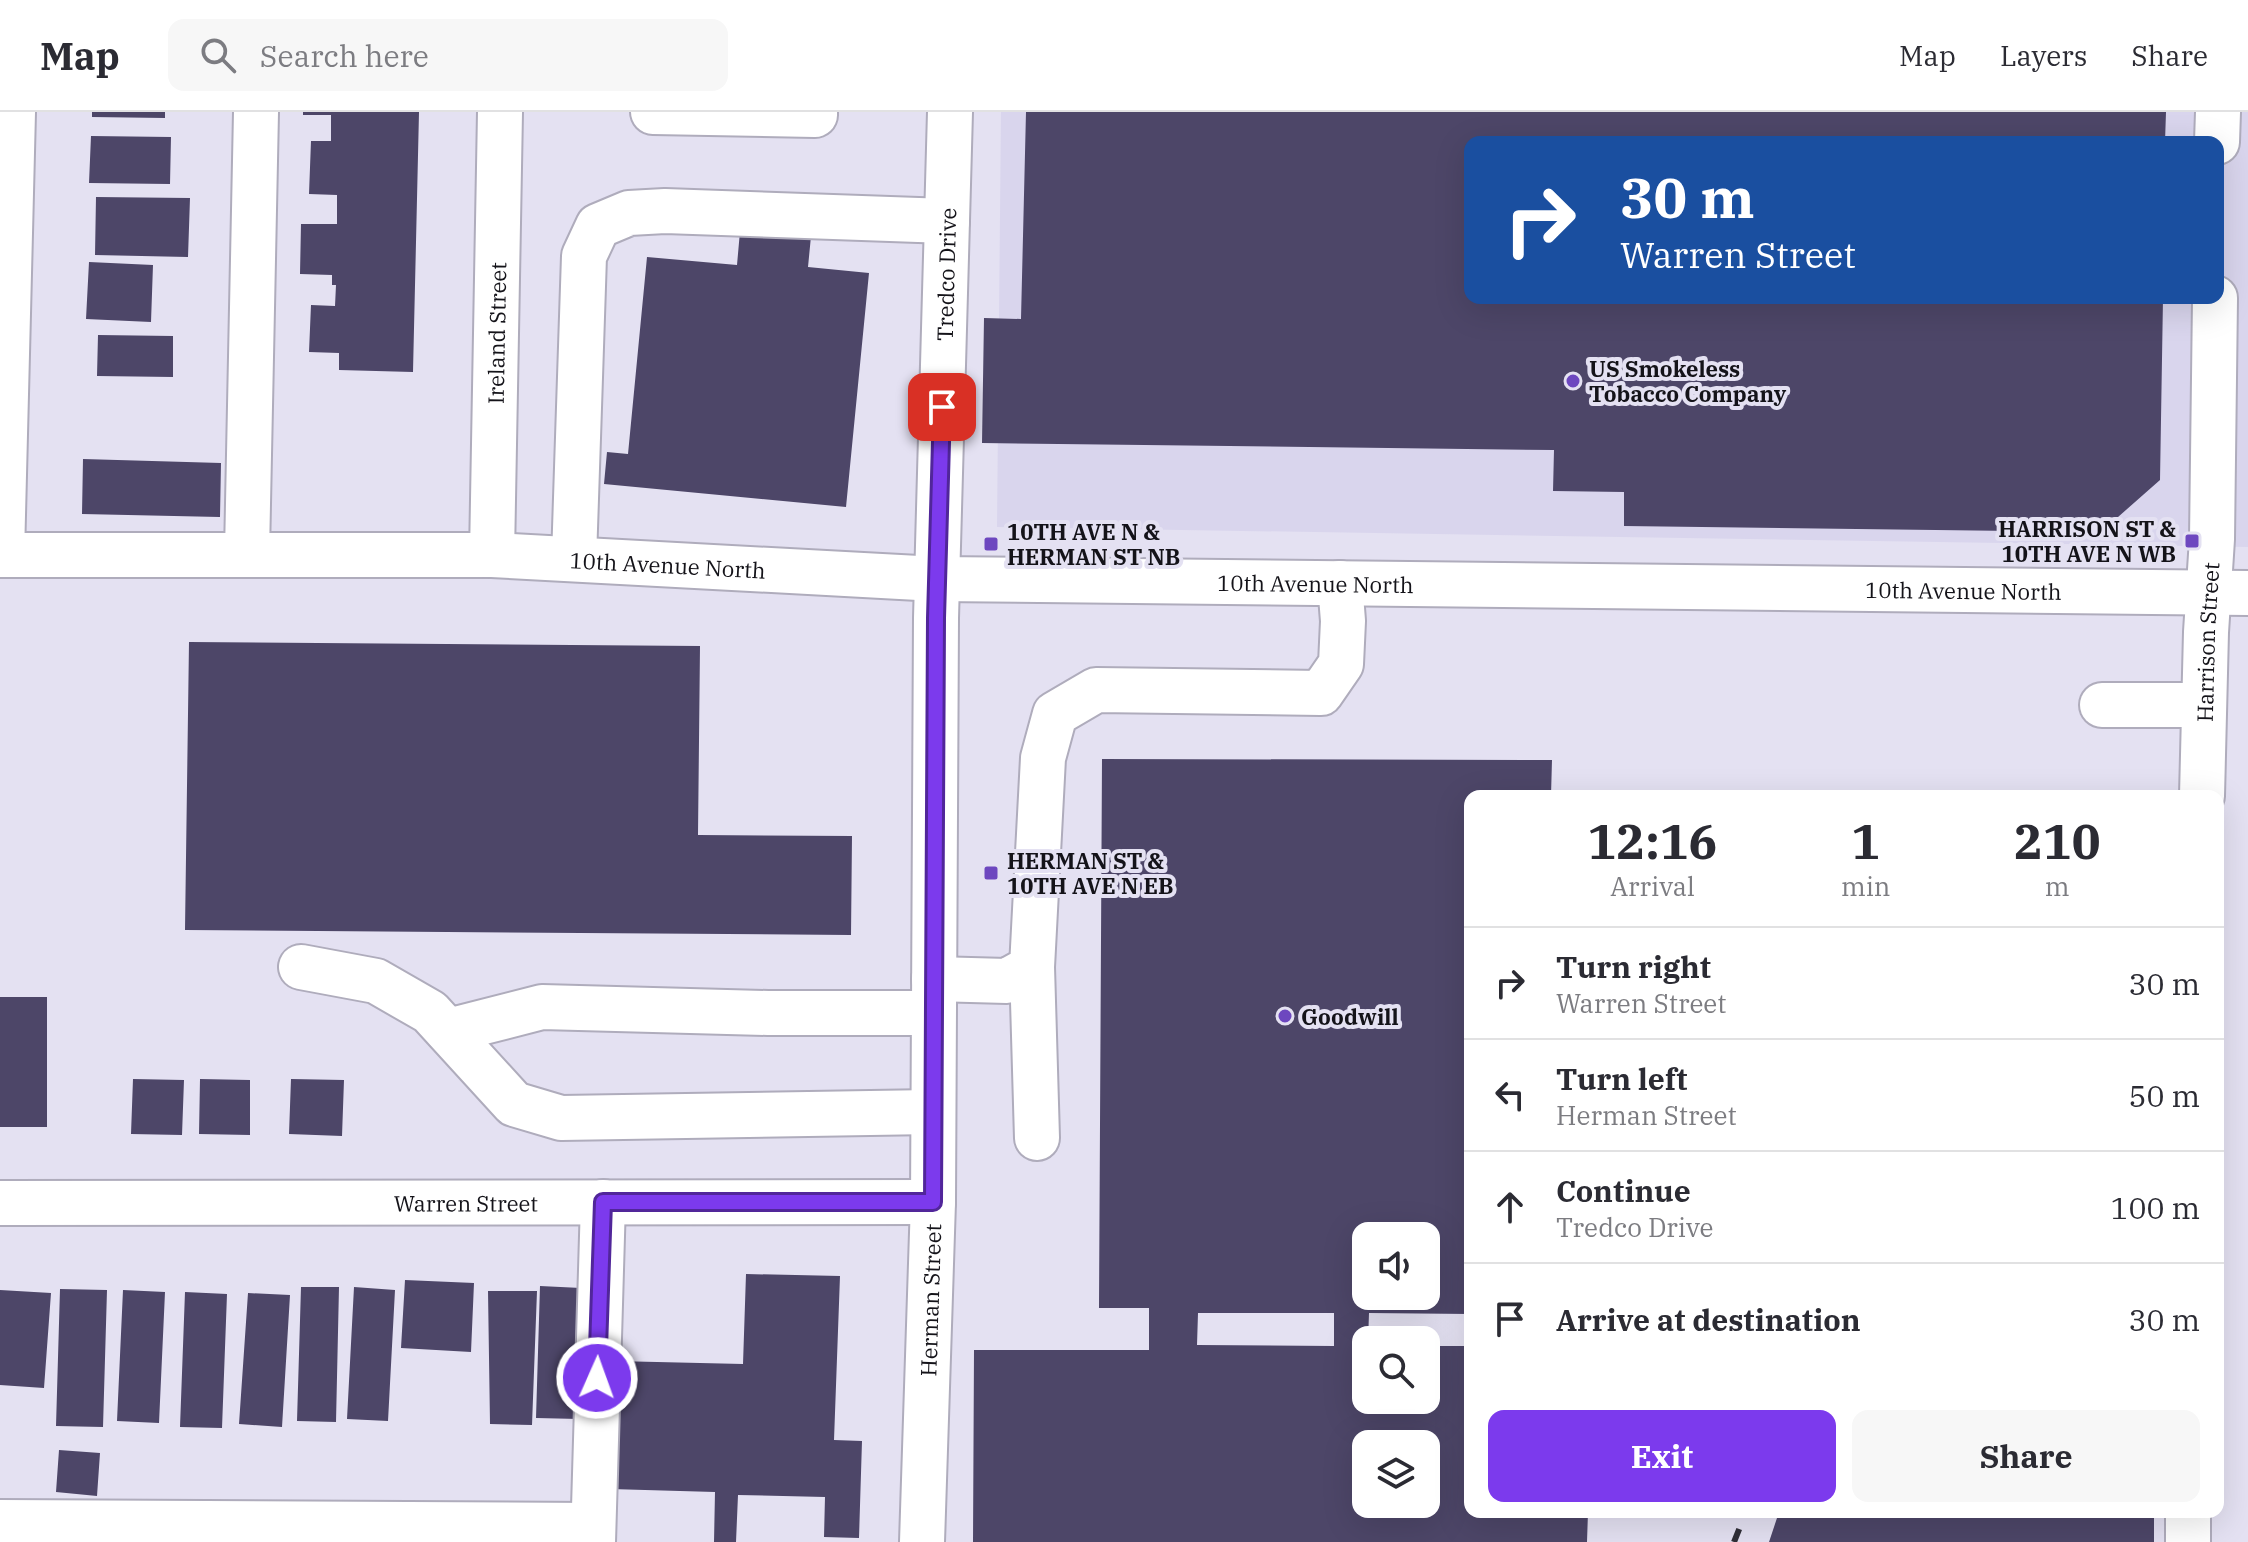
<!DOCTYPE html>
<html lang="en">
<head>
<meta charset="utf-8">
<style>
  body { margin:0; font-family:"IBM Plex Serif",serif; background:#f7f7f7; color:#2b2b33; height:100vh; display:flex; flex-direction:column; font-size:30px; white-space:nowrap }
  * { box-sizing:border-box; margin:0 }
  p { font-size:26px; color:#7c7c81 }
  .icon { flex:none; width:44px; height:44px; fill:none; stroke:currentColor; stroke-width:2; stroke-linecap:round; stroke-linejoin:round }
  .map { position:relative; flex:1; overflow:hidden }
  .sheet { position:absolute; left:1464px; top:678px; width:760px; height:728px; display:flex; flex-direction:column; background:#fff; border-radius:16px; box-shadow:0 8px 32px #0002 }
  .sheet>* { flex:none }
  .top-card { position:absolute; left:1464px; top:24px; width:760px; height:168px; border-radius:16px; box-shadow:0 8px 32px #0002; background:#1a4fa0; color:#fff; overflow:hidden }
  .buttons { position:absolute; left:1352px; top:1110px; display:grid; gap:16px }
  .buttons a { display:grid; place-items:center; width:88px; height:88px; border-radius:16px; background:#fff; box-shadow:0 8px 32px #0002; font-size:40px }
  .pin { position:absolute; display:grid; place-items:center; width:68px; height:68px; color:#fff; margin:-34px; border-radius:16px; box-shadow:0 4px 12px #0006 }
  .me { position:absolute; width:88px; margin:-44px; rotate:2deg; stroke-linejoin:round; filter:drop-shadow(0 0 6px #0008) }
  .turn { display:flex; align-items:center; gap:28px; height:168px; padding:0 24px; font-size:36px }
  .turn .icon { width:104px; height:104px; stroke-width:2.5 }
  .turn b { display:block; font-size:56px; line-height:68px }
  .eta { display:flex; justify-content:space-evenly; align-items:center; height:136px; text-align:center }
  .eta b { font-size:48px; font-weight:800; line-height:56px }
  .primary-button { display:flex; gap:16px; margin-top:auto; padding:16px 24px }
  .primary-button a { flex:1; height:92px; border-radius:16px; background:#7c3aed; color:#fff; font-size:32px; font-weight:800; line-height:92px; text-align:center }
  .primary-button a+a { background:#f7f7f7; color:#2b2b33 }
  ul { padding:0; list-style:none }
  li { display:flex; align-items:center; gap:24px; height:112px; padding:0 24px; border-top:2px solid #e1e1e2 }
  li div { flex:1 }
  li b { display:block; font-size:30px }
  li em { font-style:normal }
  header { display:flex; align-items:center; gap:48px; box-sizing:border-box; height:112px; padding:0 40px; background:#fff; border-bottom:2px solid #e1e1e2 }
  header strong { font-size:38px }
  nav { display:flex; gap:44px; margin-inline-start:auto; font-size:28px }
  .search { width:560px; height:72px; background:#f7f7f7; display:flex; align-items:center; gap:20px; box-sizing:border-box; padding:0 28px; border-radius:16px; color:#7c7c81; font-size:30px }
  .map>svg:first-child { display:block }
  .built { fill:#d9d5ed; fill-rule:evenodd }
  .building { fill:#4d4668; fill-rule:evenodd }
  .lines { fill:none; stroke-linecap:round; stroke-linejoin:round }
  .minor-casing { stroke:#afacbc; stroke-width:48 }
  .minor { stroke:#fff; stroke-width:44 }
  .rail { stroke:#302f37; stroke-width:6; stroke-dasharray:14 14; stroke-linecap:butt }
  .route-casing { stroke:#51269a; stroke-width:20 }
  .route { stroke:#7c3aed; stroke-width:14 }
  .poi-dot { fill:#6d47bf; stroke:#e4e1f2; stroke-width:3 }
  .labels { text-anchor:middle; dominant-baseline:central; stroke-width:8; stroke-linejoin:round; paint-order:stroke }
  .street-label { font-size:22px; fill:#141319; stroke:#e4e1f2 }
  .poi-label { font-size:22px; font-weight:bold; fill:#141319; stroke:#e4e1f2; text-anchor:start }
</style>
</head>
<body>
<header>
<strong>Map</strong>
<div class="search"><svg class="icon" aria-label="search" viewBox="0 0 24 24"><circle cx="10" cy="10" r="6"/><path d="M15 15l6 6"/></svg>Search here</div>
<nav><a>Map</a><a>Layers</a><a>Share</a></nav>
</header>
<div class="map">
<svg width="2248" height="1430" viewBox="0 0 2248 1430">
  <rect width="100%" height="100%" fill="#e4e1f2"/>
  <!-- built -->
  <path class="built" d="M 1001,0 L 2248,0 L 2248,435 L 997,415 ZM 1470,30 L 2218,30 L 2218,186 L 1470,186 Z"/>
  <!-- building -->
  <path class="building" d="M 92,0 L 165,0 L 165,6 L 92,5 Z
    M 303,0 L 419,0 L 413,260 L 339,258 L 339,241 L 309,240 L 311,193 L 335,194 L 336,173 L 332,173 L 332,163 L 300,162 L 301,112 L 337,112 L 337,83 L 309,82 L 311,29 L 331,29 L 331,3 L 303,3 Z
    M 1026,0 L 2166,0 L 2165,30 L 1470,30 L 1470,186 L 2163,186 L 2160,368 L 2101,420 L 1624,414 L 1624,380 L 1553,379 L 1554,338 L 982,331 L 984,206 L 1021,207 Z
    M 91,24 L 171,25 L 170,72 L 89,71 Z
    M 96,85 L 190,86 L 188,145 L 95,143 Z
    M 741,108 L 812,114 L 808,155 L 869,161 L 846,395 L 604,372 L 607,340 L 628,342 L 647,145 L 737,153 Z
    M 89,150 L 153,153 L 151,210 L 86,207 Z
    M 98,223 L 173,224 L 173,265 L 97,264 Z
    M 83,347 L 221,351 L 220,405 L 82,402 Z
    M 189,530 L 700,534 L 698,723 L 852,724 L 851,823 L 185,818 Z
    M 1102,647 L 1552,648 L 1551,684 L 1470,684 L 1470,1202 L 1369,1201 L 1366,1288 L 1426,1288 L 1426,1234 L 1470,1234 L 1470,1400 L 1588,1400 L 1587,1430 L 973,1430 L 974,1238 L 1149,1238 L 1149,1196 L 1099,1196 ZM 1366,1124 L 1426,1124 L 1426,1184 L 1366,1184 ZM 1198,1201 L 1334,1201 L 1334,1234 L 1197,1233 ZM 1366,1332 L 1426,1332 L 1426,1392 L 1366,1392 Z
    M 0,885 L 47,885 L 47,1015 L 0,1015 Z
    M 133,967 L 184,968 L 182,1023 L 131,1022 Z
    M 200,967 L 250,968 L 250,1023 L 199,1022 Z
    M 291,967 L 344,968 L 342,1024 L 289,1022 Z
    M 746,1162 L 840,1164 L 834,1328 L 862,1329 L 859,1426 L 824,1425 L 825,1385 L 738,1383 L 736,1430 L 714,1430 L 715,1380 L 610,1377 L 614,1249 L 743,1252 Z
    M 405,1168 L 474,1171 L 471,1240 L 401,1236 Z
    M 540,1174 L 581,1176 L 579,1307 L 536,1306 Z
    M 301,1175 L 339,1175 L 336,1310 L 297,1309 Z
    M 354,1175 L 395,1178 L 388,1309 L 347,1307 Z
    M 60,1177 L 107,1178 L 103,1315 L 56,1314 Z
    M 0,1178 L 51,1181 L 44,1276 L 0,1273 Z
    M 123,1178 L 165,1180 L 159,1311 L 117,1309 Z
    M 488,1179 L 537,1179 L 532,1313 L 490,1312 Z
    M 185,1180 L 227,1182 L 222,1316 L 180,1315 Z
    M 248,1181 L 290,1183 L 282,1315 L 239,1312 Z
    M 59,1338 L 100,1341 L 97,1384 L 56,1380 Z
    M 1779,1400 L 2154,1400 L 2154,1430 L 1769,1430 Z"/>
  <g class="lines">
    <defs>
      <g id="minor">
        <path d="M 653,0 L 815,3 L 815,0"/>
        <path d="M 2217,30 L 2218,0"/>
        <path d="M 247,441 L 256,0"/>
        <path id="s1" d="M 0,443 L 492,443 L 937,467 L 2248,481"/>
        <path d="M 2,443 L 13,0"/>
        <path id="s2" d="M 492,443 L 500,0"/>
        <path d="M 574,447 L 584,144 L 598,114 L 629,101 L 665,99 L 947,109"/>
        <path d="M 2102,593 L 2204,593"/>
        <path id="s3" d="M 2202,684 L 2206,520 L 2212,427 L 2215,186"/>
        <path d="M 301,855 L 376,869 L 430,900 L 514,992 L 561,1006 L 932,1000"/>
        <path d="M 1032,855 L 1037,1026"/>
        <path d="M 934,867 L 1007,869 L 1032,855 L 1043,646 L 1055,602 L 1096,578 L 1321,581 L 1341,552 L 1343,509 L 1340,471"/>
        <path d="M 448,919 L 542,895 L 768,901 L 933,901"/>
        <path id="s4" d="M 0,1091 L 933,1090"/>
        <path d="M 0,1410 L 593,1413"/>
        <path d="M 593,1430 L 603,1090"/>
        <path id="s5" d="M 922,1430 L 933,1090 L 936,506 L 950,0"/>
        <path d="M 2188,1430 L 2188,1400"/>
      </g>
    </defs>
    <!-- minor casing -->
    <use href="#minor" class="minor-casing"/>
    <!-- minor -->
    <use href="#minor" class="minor"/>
    <!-- rail -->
    <path class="rail" d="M 1734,1430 L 1746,1400"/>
  </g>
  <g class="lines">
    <defs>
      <path id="route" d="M 597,1266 L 603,1090 L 933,1090 L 936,506 L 942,295"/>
    </defs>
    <!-- route casing -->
    <use href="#route" class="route-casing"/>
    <!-- route -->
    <use href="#route" class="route"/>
  </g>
  <!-- markers -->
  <g class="poi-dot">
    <circle cx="1573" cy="269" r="8"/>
    <rect x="2184" y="421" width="16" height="16" rx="4"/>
    <rect x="983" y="424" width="16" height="16" rx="4"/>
    <rect x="983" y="753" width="16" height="16" rx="4"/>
    <circle cx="1285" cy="904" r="8"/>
  </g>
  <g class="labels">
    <!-- street labels -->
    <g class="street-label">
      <text stroke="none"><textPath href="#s5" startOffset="1268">Tredco Drive</textPath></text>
      <text stroke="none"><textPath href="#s2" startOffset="222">Ireland Street</textPath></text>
      <text stroke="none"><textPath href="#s1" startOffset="668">10th Avenue North</textPath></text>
      <text stroke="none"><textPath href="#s1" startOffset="1316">10th Avenue North</textPath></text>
      <text stroke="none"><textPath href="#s1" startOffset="1964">10th Avenue North</textPath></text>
      <text stroke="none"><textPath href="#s3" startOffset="154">Harrison Street</textPath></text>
      <text stroke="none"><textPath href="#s4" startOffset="466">Warren Street</textPath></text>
      <text stroke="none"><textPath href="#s5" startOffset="242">Herman Street</textPath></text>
    </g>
    <!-- poi labels -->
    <g class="poi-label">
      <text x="1589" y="256">US Smokeless<tspan x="1589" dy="25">Tobacco Company</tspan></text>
      <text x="2176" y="416" text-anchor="end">HARRISON ST &amp;<tspan x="2176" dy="25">10TH AVE N WB</tspan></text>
      <text x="1007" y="419">10TH AVE N &amp;<tspan x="1007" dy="25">HERMAN ST NB</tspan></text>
      <text x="1007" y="748">HERMAN ST &amp;<tspan x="1007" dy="25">10TH AVE N EB</tspan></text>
      <text x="1301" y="904">Goodwill</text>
    </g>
  </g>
</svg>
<div class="buttons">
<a><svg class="icon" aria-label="sound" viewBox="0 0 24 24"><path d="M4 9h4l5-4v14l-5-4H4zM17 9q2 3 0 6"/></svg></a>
<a><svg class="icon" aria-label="search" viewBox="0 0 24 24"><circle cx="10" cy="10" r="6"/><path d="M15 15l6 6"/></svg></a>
<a><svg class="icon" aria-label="layers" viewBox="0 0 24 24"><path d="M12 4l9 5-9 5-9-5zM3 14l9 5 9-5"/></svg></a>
</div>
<div class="pin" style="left:942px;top:295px;background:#d93025"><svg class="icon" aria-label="arrive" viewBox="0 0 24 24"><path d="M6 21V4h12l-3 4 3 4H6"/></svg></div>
<svg class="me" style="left:597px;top:1266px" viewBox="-20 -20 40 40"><circle r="17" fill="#7c3aed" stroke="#fff" stroke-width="3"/><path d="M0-11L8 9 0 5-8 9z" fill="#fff"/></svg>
<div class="top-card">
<div class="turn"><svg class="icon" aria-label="right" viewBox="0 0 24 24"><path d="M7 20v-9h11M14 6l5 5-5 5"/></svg><div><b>30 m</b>Warren Street</div></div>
</div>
<section class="sheet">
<div class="eta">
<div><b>12:16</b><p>Arrival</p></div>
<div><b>1</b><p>min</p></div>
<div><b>210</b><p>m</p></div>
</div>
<ul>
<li><svg class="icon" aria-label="right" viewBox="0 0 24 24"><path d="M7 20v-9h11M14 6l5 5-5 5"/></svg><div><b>Turn right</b><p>Warren Street</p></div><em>30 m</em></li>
<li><svg class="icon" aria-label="left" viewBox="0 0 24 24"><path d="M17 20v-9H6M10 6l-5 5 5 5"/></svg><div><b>Turn left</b><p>Herman Street</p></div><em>50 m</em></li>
<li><svg class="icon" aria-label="ahead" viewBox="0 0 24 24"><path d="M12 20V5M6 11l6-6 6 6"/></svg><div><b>Continue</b><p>Tredco Drive</p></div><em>100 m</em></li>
<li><svg class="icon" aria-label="arrive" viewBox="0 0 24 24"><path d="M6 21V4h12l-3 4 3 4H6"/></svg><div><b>Arrive at destination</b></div><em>30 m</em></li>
</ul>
<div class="primary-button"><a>Exit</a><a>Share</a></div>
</section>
</div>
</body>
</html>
